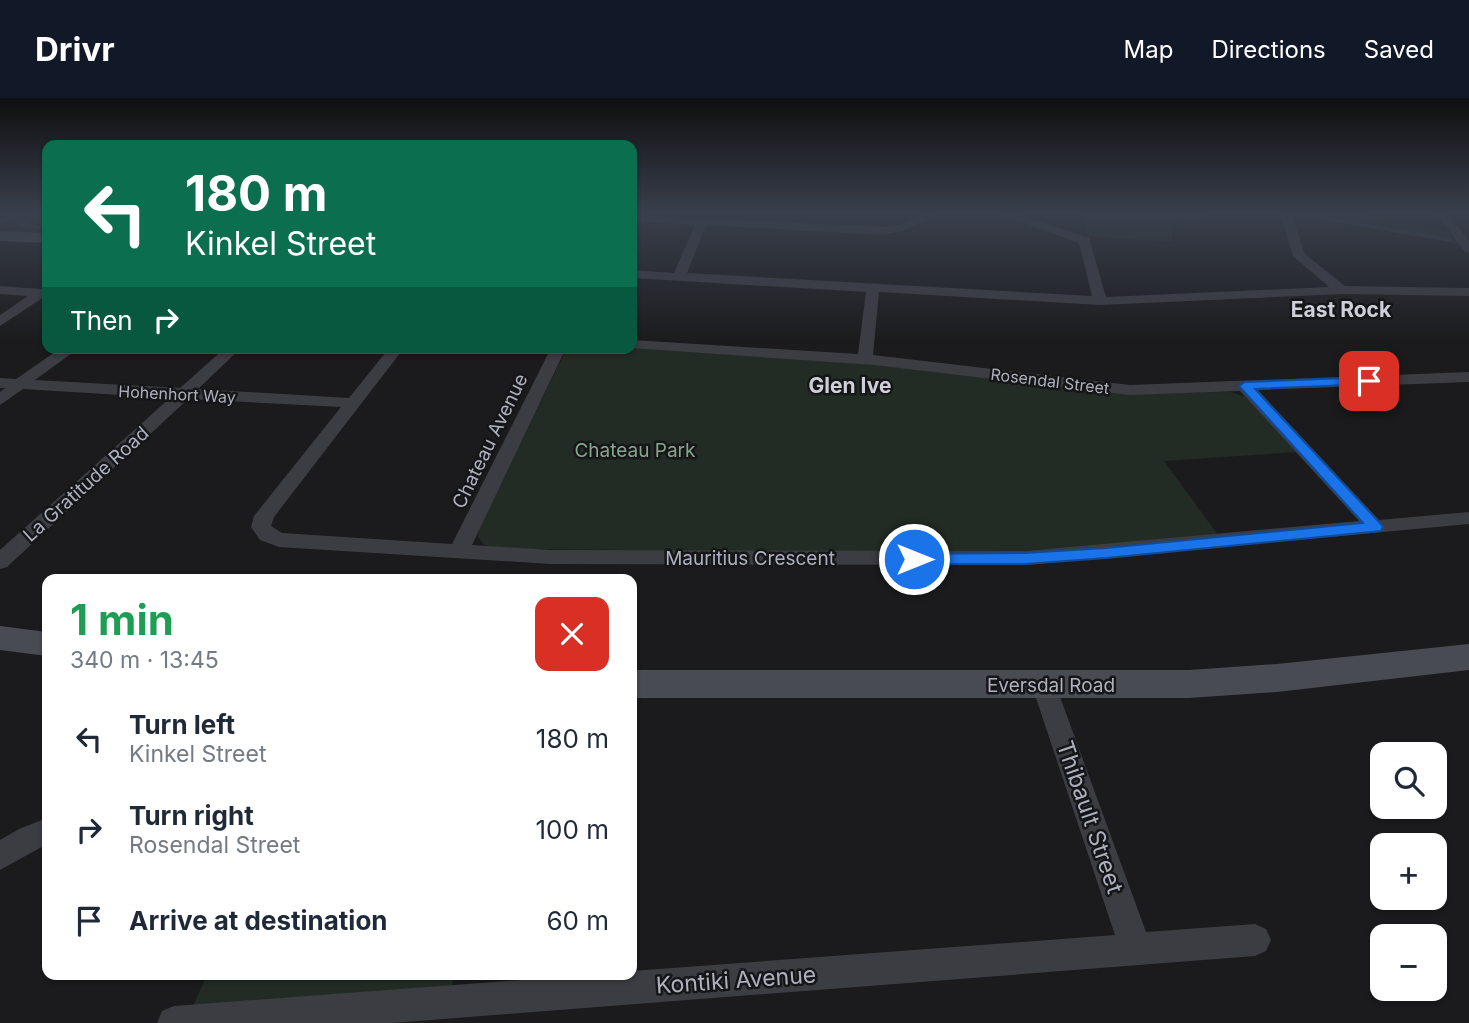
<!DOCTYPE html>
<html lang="en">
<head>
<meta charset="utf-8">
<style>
  body { margin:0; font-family:Inter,sans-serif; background:#f2f2f3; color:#1f2937; height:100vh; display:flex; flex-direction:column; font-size:26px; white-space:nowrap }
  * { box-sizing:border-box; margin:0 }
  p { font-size:23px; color:#747a83 }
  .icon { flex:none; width:38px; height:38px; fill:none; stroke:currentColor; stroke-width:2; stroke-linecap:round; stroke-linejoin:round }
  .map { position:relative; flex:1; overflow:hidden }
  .drawer { position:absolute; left:42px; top:476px; width:595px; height:406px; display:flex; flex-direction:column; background:#fff; border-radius:14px; box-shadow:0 2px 5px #0004 }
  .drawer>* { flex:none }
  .banner { position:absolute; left:42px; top:42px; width:595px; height:214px; border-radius:14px; box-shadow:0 2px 5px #0004; background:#0b6e4f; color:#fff; overflow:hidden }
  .buttons { position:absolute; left:1370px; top:644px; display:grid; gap:14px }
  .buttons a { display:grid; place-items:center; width:77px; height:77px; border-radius:14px; background:#fff; box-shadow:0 2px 5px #0004; font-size:35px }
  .pin { position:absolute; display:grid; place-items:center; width:60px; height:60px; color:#fff; margin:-30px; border-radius:14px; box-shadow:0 4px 10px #0006 }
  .me { position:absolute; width:77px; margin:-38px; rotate:90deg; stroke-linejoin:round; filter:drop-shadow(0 0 5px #0008) }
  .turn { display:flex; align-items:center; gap:24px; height:147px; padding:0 28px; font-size:32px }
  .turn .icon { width:91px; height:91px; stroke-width:2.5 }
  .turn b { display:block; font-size:49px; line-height:60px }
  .then { display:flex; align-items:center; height:66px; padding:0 28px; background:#0003; gap:14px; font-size:26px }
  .round { display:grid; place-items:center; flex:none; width:74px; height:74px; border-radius:14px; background:#f2f2f3 }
  .head { display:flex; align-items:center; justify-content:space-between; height:119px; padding:0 28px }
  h1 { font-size:42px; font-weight:700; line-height:52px; color:#1e9e55 }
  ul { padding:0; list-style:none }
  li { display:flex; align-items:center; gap:21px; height:91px; padding:0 28px }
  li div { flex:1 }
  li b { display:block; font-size:26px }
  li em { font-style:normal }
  header { display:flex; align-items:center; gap:42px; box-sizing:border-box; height:98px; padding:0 35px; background:#111827; color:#fff }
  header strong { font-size:33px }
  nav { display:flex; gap:38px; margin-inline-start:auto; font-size:24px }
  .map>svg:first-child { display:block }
  .built { fill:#27272a }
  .green { fill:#222c24 }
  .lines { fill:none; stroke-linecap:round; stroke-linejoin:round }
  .stream { stroke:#303842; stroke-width:3.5 }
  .lane { fill:#3c3c43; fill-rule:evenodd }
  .street { fill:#3c3c43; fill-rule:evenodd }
  .secondary { fill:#494b53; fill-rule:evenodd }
  .route { fill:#1a73e8; stroke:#114b97; stroke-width:2 }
  .labels { text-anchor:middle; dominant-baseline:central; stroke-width:5; stroke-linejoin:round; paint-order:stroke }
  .far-street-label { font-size:16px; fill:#adb0bd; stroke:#161618 }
  .street-label { font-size:19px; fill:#adb0bd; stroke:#161618 }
  .park-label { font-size:19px; fill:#84a88a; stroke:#161618 }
  .far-district-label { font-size:21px; font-weight:bold; fill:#ced0d9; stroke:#161618 }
  .near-street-label { font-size:23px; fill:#adb0bd; stroke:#161618 }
</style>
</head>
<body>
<header>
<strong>Drivr</strong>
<nav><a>Map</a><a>Directions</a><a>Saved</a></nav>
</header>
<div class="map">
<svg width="1469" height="925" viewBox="0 0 1469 925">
  <rect width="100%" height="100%" fill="#1b1b1d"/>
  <!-- built -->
  <path class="built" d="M 24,115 L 47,115 L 47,128 L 31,136 L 0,135 L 0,127 Z"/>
  <!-- green -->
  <path class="green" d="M 1081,115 L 1206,115 L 1206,126 L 1173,122 L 1172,144 L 1087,138 Z
    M 1292,115 L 1349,115 L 1447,132 L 1459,146 L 1293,117 Z
    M 632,249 L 873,266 L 1122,295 L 1231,294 L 1246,299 L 1297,354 L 1164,363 L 1218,437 L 998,455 L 498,451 L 484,447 L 478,439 L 479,430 L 565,254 L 569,250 Z
    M 207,877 L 454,877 L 452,889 L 193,908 Z"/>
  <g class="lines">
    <!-- stream -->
    <path class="stream" d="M 1301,116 L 1450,142"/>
    <!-- lane -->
    <path class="lane" d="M 38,115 L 45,115 L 26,126 L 44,128 L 44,130 L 20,129 L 17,127 Z"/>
    <!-- street -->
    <path class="street" d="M 11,115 L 25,115 L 0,127 L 0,120 Z
      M 927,115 L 942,115 L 903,133 L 883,137 L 706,127 L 687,175 L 1092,198 L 1079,145 L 997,115 L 1013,115 L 1089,140 L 1106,199 L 1329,189 L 1293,158 L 1280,115 L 1291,115 L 1305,156 L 1345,188 L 1469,190 L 1469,198 L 1342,196 L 1100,207 L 879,194 L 873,257 L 1130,287 L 1469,274 L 1469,284 L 1258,292 L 1379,422 L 1469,414 L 1469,426 L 1025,467 L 551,466 L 279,449 L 260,442 L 251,429 L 254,418 L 341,309 L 188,301 L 7,469 L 0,471 L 0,452 L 170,300 L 23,291 L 0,307 L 0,294 L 5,290 L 0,290 L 0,280 L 16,281 L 61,250 L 79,250 L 35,282 L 180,290 L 225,250 L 241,250 L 198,291 L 349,300 L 389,250 L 404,250 L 274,419 L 271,428 L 282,435 L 452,446 L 551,250 L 566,250 L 472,447 L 551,452 L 1025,453 L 1359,423 L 1240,293 L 1130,297 L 874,267 L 631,250 L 632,242 L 858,256 L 866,194 L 632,180 L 632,172 L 674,175 L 695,127 L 632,123 L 632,117 L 883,129 L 897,128 Z
      M 1436,115 L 1447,115 L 1469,143 L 1469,155 L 1465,154 Z
      M 0,188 L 42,191 L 47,192 L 47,197 L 0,228 L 0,217 L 28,198 L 0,196 Z
      M 1044,578 L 1053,581 L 1056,588 L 1146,834 L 1255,826 L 1266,831 L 1271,842 L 1266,853 L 1255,858 L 392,925 L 157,925 L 162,913 L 174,908 L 587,877 L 632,877 L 632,873 L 1115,837 L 1032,588 L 1035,581 Z
      M 47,720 L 47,746 L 0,772 L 0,742 L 19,731 Z"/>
    <!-- secondary -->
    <path class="secondary" d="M 0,133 L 47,135 L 47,145 L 0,143 Z
      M 0,528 L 47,534 L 47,558 L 0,552 Z
      M 1469,546 L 1469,572 L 1277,594 L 1189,600 L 632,600 L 632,572 L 1189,572 L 1277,566 Z"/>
  </g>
  <!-- sky -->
  <linearGradient id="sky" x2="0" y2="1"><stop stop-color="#0f0f10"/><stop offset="0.47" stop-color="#393f4c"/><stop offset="1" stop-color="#393f4c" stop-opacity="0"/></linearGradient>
  <rect width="1469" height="244" fill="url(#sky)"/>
  <!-- route -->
  <path class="route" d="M 1369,279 L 1375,283 L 1374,286 L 1255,291 L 1381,426 L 1383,429 L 1381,433 L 1106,460 L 1025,466 L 914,466 L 906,461 L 914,456 L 1025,455 L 1106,450 L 1363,425 L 1239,288 L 1245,284 Z"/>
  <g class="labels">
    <!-- far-street labels -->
    <g class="far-street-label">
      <text transform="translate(1050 283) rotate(7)">Rosendal Street</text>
      <text transform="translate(177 296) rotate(3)">Hohenhort Way</text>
    </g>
    <!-- street labels -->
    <g class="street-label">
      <text transform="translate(490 343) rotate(-64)">Chateau Avenue</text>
      <text transform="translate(86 386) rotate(-42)">La Gratitude Road</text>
      <text x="750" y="460">Mauritius Crescent</text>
      <text x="1051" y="587">Eversdal Road</text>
    </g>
    <!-- park labels -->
    <g class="park-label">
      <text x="635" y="352">Chateau Park</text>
    </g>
    <!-- far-district labels -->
    <g class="far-district-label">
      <text x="1341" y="211">East Rock</text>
      <text x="850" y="287">Glen Ive</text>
    </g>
    <!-- near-street labels -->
    <g class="near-street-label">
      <text transform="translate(1090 719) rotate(71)">Thibault Street</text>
      <text transform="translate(736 882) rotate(-4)">Kontiki Avenue</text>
    </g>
  </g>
</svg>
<div class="buttons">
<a><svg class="icon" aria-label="search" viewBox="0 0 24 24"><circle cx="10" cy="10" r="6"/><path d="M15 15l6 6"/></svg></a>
<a>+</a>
<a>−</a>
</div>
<div class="pin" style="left:1369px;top:283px;background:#d93025"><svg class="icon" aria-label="arrive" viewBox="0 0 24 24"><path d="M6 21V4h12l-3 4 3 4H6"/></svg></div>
<svg class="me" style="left:914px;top:461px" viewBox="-20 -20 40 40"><circle r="17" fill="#1a73e8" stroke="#fff" stroke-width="3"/><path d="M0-11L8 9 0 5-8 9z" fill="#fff"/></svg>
<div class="banner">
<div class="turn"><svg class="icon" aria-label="left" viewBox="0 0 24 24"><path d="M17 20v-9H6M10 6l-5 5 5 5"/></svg><div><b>180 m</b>Kinkel Street</div></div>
<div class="then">Then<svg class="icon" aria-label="right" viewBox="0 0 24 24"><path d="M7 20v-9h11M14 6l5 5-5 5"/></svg></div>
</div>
<section class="drawer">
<div class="head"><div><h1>1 min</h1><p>340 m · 13:45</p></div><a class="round" style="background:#d93025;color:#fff"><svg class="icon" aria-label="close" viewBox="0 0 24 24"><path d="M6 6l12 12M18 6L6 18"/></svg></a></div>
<ul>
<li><svg class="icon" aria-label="left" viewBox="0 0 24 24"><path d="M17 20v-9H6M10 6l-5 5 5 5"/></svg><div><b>Turn left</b><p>Kinkel Street</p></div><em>180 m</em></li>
<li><svg class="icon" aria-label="right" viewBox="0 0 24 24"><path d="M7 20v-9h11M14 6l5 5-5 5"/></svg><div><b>Turn right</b><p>Rosendal Street</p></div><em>100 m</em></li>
<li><svg class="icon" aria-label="arrive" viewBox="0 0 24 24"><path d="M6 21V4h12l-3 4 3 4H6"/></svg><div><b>Arrive at destination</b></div><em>60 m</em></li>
</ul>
</section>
</div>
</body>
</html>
